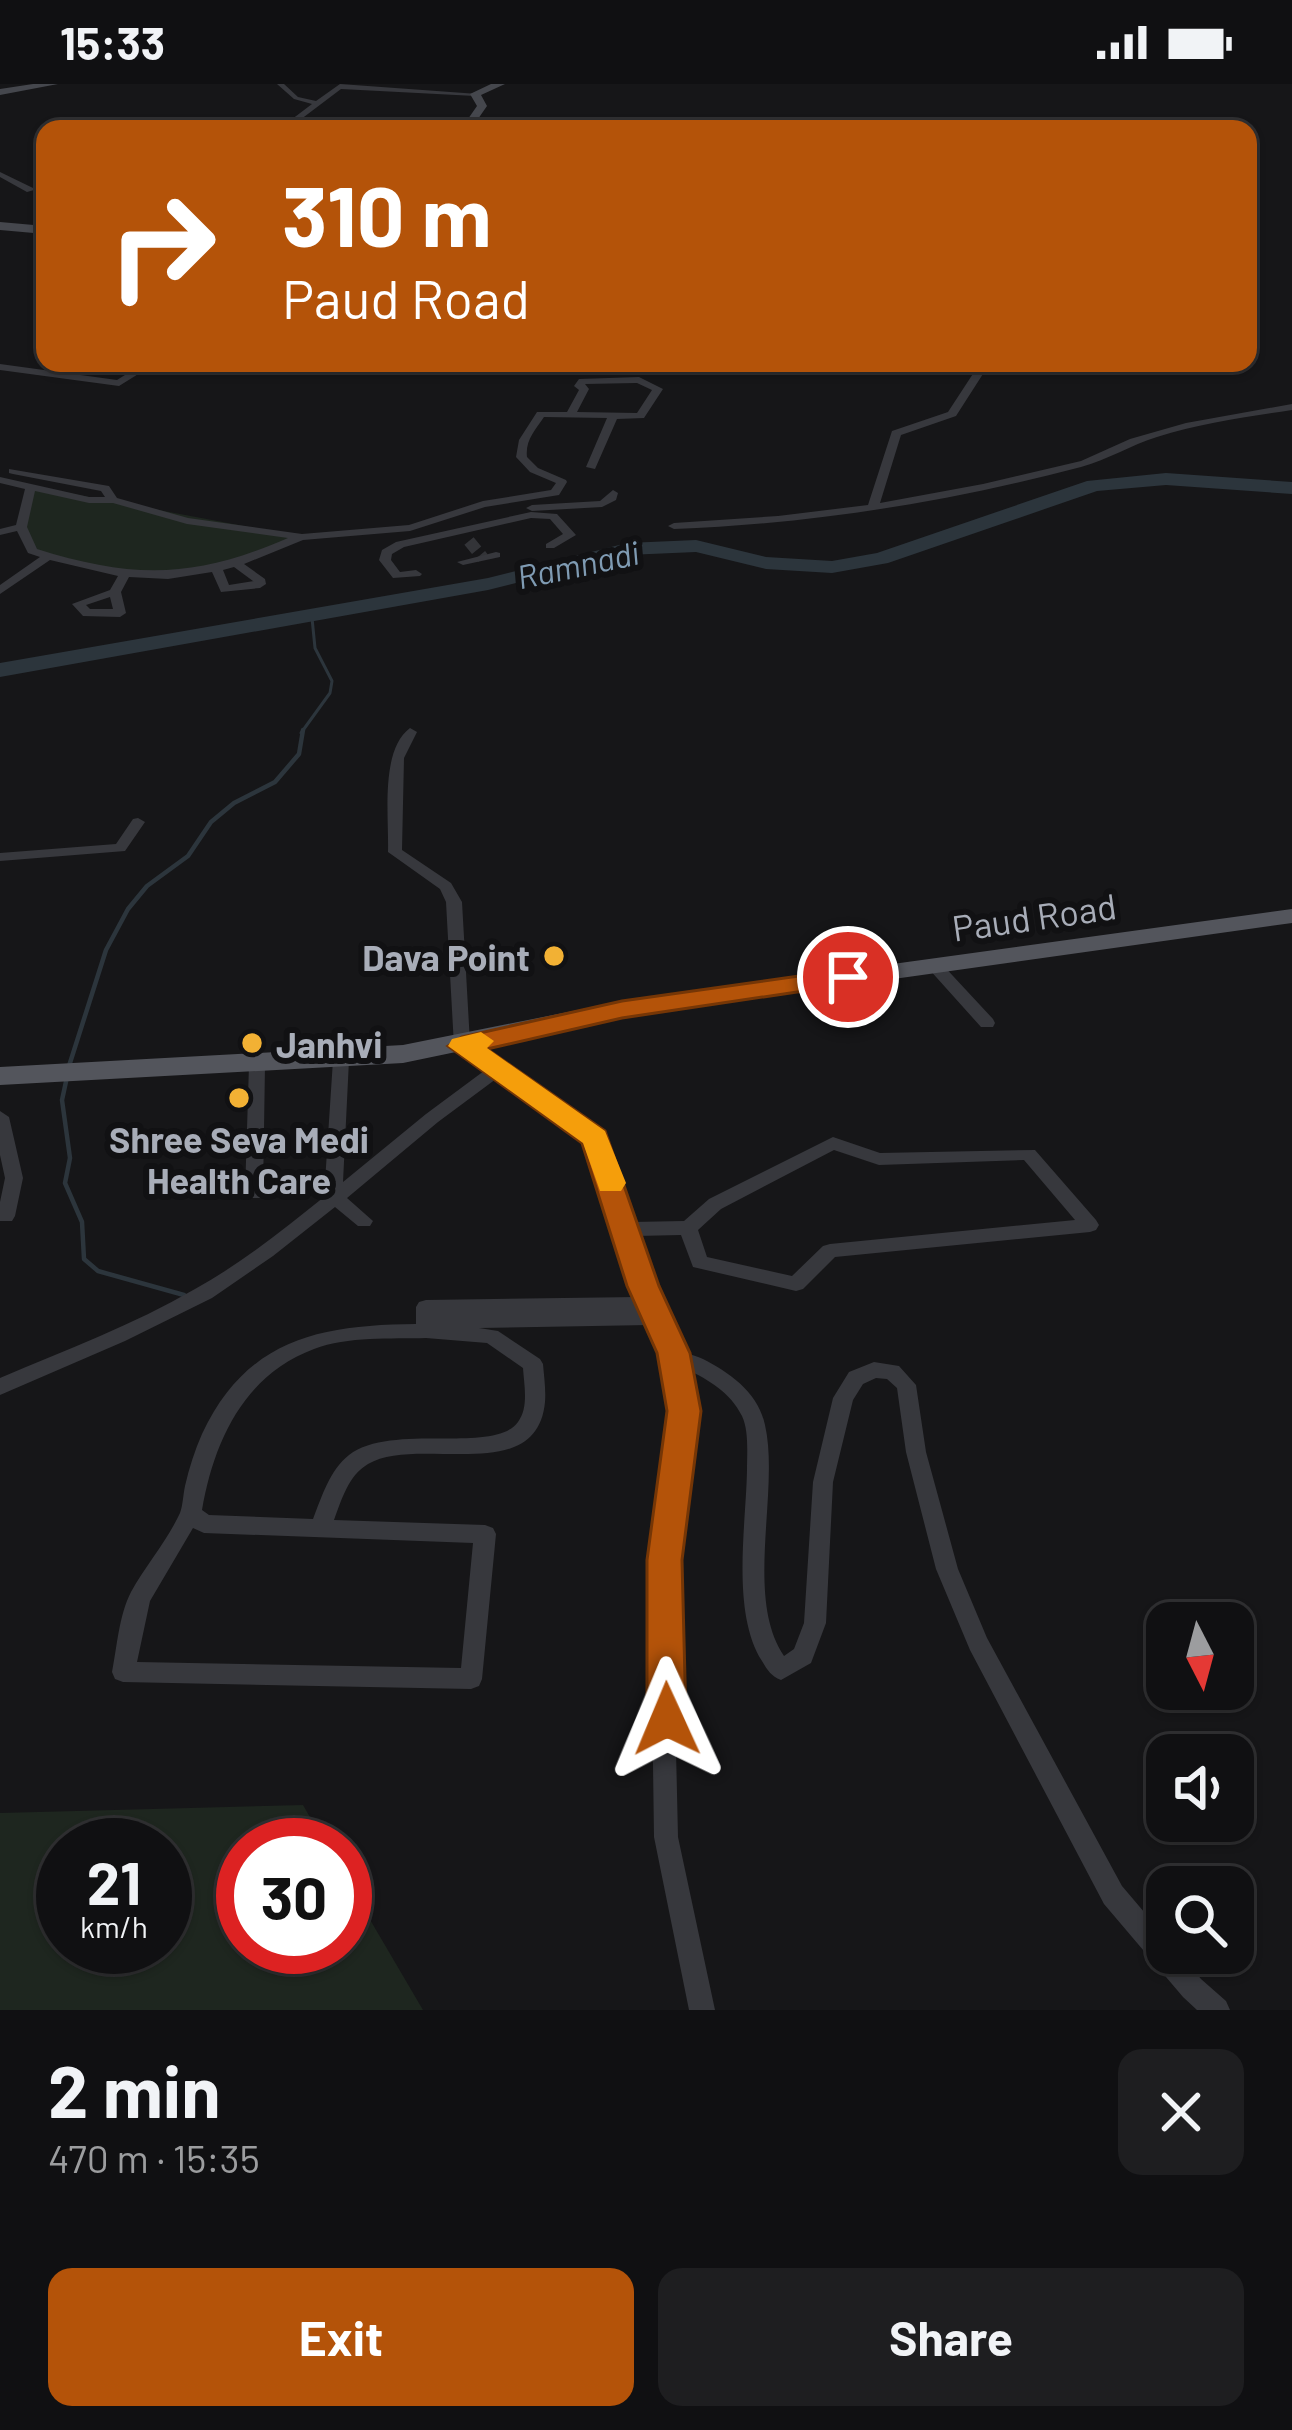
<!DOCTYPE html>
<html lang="en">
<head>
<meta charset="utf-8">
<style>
  body { margin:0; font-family:Barlow,sans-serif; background:#1e1e20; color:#f1f3f6; height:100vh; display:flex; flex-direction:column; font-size:45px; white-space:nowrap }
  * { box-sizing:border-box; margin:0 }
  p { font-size:39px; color:#9c9d9f }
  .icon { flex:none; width:66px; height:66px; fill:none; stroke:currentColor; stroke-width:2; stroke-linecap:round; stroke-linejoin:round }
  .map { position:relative; height:1926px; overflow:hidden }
  .side { display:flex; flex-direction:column; background:#101012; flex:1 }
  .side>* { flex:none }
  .hud { position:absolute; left:36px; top:36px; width:1221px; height:252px; border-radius:24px; box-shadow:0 3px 9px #0004,0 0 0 3px #303032; background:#b45309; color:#fff; overflow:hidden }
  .needle { width:78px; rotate:174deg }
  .controls { position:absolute; left:1146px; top:1518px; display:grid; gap:24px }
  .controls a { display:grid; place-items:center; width:108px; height:108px; border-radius:24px; background:#101012; box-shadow:0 3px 9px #0004,0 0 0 3px #303032; font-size:60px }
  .speed { position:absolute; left:36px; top:1734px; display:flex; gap:24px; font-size:60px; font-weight:700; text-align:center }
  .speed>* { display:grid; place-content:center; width:156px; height:156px; border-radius:50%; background:#101012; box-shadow:0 3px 9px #0004,0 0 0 3px #303032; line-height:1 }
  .speed small { font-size:30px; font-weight:400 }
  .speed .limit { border:18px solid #d22; background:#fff; color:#111 }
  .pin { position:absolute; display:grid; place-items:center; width:102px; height:102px; color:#fff; margin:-51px; border:6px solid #fff; border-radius:50%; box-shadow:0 3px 12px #0007 }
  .me { position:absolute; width:132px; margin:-66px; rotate:359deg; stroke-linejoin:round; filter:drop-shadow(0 0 9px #0008) }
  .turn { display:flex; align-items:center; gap:42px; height:252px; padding:0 48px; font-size:54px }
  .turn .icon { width:156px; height:156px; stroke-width:2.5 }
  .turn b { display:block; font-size:84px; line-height:102px }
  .round { display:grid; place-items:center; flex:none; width:126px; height:126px; border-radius:24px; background:#1e1e20 }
  .overview { display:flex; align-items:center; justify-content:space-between; height:204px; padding:0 48px }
  h1 { font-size:72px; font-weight:700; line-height:90px }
  .primary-button { display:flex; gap:24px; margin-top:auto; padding:24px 48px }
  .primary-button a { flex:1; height:138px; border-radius:24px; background:#b45309; color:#fff; font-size:48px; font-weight:700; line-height:138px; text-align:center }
  .primary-button a+a { background:#1e1e20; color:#f1f3f6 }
  .status { display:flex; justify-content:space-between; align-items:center; height:84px; padding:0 60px; background:#101012; direction:ltr }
  .status svg { height:33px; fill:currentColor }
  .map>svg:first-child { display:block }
  .green { fill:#1e261f; fill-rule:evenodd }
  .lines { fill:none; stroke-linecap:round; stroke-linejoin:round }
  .stream-far1 { stroke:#2c353c; stroke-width:3 }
  .stream { stroke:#2c353c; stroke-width:4.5 }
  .river { fill:#2c353c; fill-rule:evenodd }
  .street-tunnel { stroke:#333438; stroke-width:12; stroke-dasharray:12 6; stroke-linecap:butt }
  .street { fill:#37383d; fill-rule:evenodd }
  .secondary { fill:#45474d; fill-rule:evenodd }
  .primary { fill:#53555c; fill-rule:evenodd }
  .route { fill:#b45309; stroke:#753606; stroke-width:3 }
  .slow { fill:#f59e0b }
  .poi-dot { fill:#f2b134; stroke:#111113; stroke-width:4.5 }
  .labels { text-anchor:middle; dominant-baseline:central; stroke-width:12; stroke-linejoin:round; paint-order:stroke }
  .far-water-label { font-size:33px; font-style:italic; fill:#7f9bb3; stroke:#111113 }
  .street-label { font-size:36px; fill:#a8adb8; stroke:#111113 }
  .poi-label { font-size:36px; font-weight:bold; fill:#a8adb8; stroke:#111113; text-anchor:end }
</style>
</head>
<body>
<div class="status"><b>15:33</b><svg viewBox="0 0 49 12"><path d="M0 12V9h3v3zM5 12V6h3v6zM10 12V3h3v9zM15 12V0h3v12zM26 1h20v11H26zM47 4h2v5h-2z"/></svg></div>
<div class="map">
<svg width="1292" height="1926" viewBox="0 0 1292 1926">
  <rect width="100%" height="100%" fill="#161618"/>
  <!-- green -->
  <path class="green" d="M 31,402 L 302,453 C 203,500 135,503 32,467 L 21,443 Z
    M 303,1721 L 326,1761 L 243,1761 L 243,1863 L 345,1863 L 345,1793 L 423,1926 L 0,1926 L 0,1729 ZM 63,1761 L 165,1761 L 165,1863 L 63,1863 Z"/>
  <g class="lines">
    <!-- stream-far1 -->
    <path class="stream-far1" d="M 301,649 L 330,609 L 332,597 L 315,564 L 312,534"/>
    <!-- stream -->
    <path class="stream" d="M 69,982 L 106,866 L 128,825 L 147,802 L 188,772 L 211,738 L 234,719 L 275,698 L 299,670 L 303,646
      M 67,993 L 62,1016 L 70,1074 L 65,1099 L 82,1138 L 84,1175 L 98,1187 L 184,1211"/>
    <!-- river -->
    <path class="river" d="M 1166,389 L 1292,398 L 1292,410 L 1166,401 L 1097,407 L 888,479 L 832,489 L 766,485 L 696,468 L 627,471 L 488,506 L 0,593 L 0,579 L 488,494 L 627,459 L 696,456 L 766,473 L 832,477 L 877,469 L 1087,397 Z"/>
    <!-- street-tunnel -->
    <path class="street-tunnel" d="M 469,457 L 483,474"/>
    <!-- street -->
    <path class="street" d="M 277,0 L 284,0 L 298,13 L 316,17 L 340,0 L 478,10 L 475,12 L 341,5 L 288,45 L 279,45 L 312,20 L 294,15 Z
      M 0,88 L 33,104 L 34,106 L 27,108 L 0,93 Z
      M 144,279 L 156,279 L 119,302 L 0,286 L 0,280 L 117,296 Z
      M 980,279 L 990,279 L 956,332 L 901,351 L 880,419 L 983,400 L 1081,377 L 1130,355 L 1186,339 L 1292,320 L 1292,326 C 1247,333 1201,339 1157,353 C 1131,361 1107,376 1081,383 C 947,418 812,440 674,445 L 668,442 L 674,439 L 778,432 L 868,421 L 892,347 L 948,328 Z
      M 639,293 L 663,305 L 644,334 L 617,335 L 595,385 L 586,383 L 607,334 L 544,333 C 535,346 525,357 527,373 L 538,384 L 566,396 L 567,398 L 559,411 L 485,423 L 410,447 L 303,456 L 244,480 L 265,495 L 266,500 L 260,504 L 221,508 L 212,488 L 168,495 L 129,493 L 121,508 L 126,529 L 120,533 L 83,532 L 72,520 L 110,506 L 118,492 L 50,476 L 0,510 L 0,501 L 40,473 L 28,469 L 17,447 L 0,451 L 0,445 L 16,441 L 25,405 L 0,399 L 0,393 L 89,413 L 105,413 L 101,407 L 13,390 L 9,389 L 9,385 L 109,402 L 117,414 L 188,434 L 302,450 L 409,441 L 483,417 L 551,406 L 556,399 L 530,388 L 516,373 L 519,356 L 537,328 L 567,328 L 579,306 L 574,302 L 579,295 ZM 637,299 L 652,306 L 637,329 L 577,328 L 589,305 L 585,300 ZM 35,407 L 89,419 L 113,419 L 187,440 L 288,454 C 194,495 133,495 37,465 L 27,443 ZM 234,483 L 253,497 L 254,497 L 229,501 L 223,486 ZM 110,513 L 113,525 L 90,525 L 86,521 Z
      M 613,406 L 618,409 L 616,416 L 602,423 L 532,427 L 526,424 L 532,421 L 600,417 Z
      M 531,428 L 557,430 L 576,451 L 554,464 L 546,464 L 546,460 L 563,450 L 550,435 L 531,434 L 404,463 L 392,470 L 391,476 L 400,488 L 416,486 L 422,490 L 420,492 L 393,494 L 379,476 L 382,466 L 396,458 Z
      M 496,468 L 500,469 L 500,473 L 463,481 L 457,478 Z
      M 410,644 L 417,648 L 404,674 L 402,766 L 451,799 L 462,818 L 470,959 L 516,986 L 601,1049 L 632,1138 L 684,1137 L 709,1115 L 833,1053 L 880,1069 L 1035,1066 L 1096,1136 L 1099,1141 L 1096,1146 L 1090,1148 L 835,1173 L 803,1205 L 796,1207 L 693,1183 L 681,1151 L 636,1152 L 652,1202 L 664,1220 L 661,1224 L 669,1233 L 667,1237 C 669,1243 673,1257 677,1262 C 682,1268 696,1272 703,1275 C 730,1289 758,1308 765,1341 C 780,1407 744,1513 784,1572 L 794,1565 L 804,1539 L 813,1398 L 833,1314 L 849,1288 L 874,1278 L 899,1282 L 916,1301 L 926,1368 L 958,1485 L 987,1554 L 1122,1802 L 1167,1855 L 1167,1869 L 1179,1869 L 1201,1895 L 1226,1917 L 1230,1926 L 1197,1926 L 1183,1913 L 1104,1820 L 970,1566 L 936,1485 L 906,1368 L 897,1304 L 887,1295 L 876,1294 L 863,1300 L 853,1316 L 833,1398 L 826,1539 L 811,1579 L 781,1596 C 771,1592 768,1587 762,1577 C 731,1528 746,1442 747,1386 C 747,1369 749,1347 742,1332 C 730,1308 709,1296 686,1285 L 692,1298 L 694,1327 L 676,1476 L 673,1535 L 678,1753 L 715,1926 L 689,1926 L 654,1753 L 651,1535 L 654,1476 L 674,1327 L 672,1298 L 649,1241 L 479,1244 L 498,1247 L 540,1275 L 543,1280 C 544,1292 546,1306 545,1318 C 537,1404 417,1350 368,1380 C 348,1392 342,1415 334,1436 L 485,1441 L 493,1444 L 496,1450 L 482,1595 L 479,1602 L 471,1605 L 123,1598 L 115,1595 L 112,1588 C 117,1563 119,1531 131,1508 C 146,1481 167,1457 180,1429 C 183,1421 183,1411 185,1402 C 189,1384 195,1366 202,1350 C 247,1254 321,1241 416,1240 L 416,1223 L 419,1218 L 426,1216 L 638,1213 L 587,1056 L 500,992 L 438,1038 L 347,1114 L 373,1137 L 370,1142 L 358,1142 L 335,1123 L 273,1172 L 212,1214 L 125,1257 L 0,1311 L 0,1294 C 66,1266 133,1241 195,1205 C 242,1179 283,1146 324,1113 L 333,976 L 335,972 L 347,972 L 349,976 L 343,1098 L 426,1030 L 488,984 L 454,962 L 446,818 L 440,805 L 388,768 C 389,732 380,666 410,644 ZM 834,1066 L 879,1081 L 1024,1076 L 1075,1136 L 830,1160 L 823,1162 L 792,1192 L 707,1173 L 698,1146 L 721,1125 ZM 426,1254 L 487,1259 L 523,1284 C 524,1301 529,1323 518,1338 C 494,1371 392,1338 349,1371 C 330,1386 322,1412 313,1435 L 209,1431 L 202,1426 C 214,1357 244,1291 314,1265 C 348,1252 391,1255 426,1254 ZM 193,1444 L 204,1449 L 473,1459 L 461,1584 L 137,1578 L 150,1517 Z
      M 138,734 L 145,738 L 125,767 L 0,777 L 0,769 L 116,760 L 133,735 Z
      M 934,876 L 940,878 L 993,935 L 995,939 L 993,943 L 981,943 L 928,884 L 926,881 L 928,878 Z
      M 257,975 L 265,981 L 263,1109 L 260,1114 L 248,1114 L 245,1109 L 249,981 Z
      M 0,1027 L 9,1033 L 23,1094 L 15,1132 L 12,1137 L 0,1137 L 0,1118 L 5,1094 L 0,1071 Z"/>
    <!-- secondary -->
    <path class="secondary" d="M 33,0 L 58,0 L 0,11 L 0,5 Z
      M 491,0 L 505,0 L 481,11 L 487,22 L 471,45 L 461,45 L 477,22 L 470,10 Z
      M 0,138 L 45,142 L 45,150 L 0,146 Z"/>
    <!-- primary -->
    <path class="primary" d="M 1292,825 L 1292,839 L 623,933 L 403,979 L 0,1001 L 0,983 L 403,961 L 623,917 Z"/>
  </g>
  <!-- route -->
  <path class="route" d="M 848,885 L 861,893 L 857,899 L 622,934 L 487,965 L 605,1047 L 659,1202 L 690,1269 L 701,1327 L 682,1476 L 686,1635 L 680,1647 L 667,1653 L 653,1647 L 647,1635 L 647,1476 L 667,1327 L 657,1269 L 627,1202 L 582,1059 L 448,962 L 462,953 L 622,917 Z"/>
  <!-- slow -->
  <path class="slow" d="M 481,948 L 494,957 L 487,964 L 605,1047 L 626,1099 L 621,1107 L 600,1107 L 583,1059 L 448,962 L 452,955 Z"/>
  <!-- markers -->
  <g class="poi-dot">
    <circle cx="554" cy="872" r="12"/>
    <circle cx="252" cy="959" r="12"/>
    <circle cx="239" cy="1014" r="12"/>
  </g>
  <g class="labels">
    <!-- far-water labels -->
    <g class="far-water-label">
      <text transform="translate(578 480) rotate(-12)">Ramnadi</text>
    </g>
    <!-- street labels -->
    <g class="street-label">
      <text transform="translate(1034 832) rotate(-8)">Paud Road</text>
    </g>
    <!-- poi labels -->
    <g class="poi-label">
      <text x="530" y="872">Dava Point</text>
      <text x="276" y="959" text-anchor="start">Janhvi</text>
      <text x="239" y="1054" text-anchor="middle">Shree Seva Medi<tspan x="239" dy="41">Health Care</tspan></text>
    </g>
  </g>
</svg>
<div class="controls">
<a><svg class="needle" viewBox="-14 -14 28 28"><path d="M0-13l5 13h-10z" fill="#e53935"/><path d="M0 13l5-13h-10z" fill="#9c9d9f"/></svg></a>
<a><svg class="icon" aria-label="sound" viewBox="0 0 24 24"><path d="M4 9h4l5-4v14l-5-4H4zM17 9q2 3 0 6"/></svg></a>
<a><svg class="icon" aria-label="search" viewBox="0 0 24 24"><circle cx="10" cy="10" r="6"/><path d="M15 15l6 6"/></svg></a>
</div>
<div class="speed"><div>21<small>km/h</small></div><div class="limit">30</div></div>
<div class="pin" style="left:848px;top:893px;background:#d93025"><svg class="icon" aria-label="arrive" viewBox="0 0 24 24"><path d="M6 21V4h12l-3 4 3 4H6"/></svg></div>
<svg class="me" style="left:667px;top:1635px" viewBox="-20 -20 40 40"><path d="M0-17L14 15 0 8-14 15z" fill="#b45309" stroke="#fff" stroke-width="4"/></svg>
<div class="hud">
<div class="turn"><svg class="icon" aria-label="right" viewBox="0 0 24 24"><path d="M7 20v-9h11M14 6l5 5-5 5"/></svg><div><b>310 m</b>Paud Road</div></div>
</div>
</div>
<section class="side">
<div class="overview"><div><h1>2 min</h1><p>470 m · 15:35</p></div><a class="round"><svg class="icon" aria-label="close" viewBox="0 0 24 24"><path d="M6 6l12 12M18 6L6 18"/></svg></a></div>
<div class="primary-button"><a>Exit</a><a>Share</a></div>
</section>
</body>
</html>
